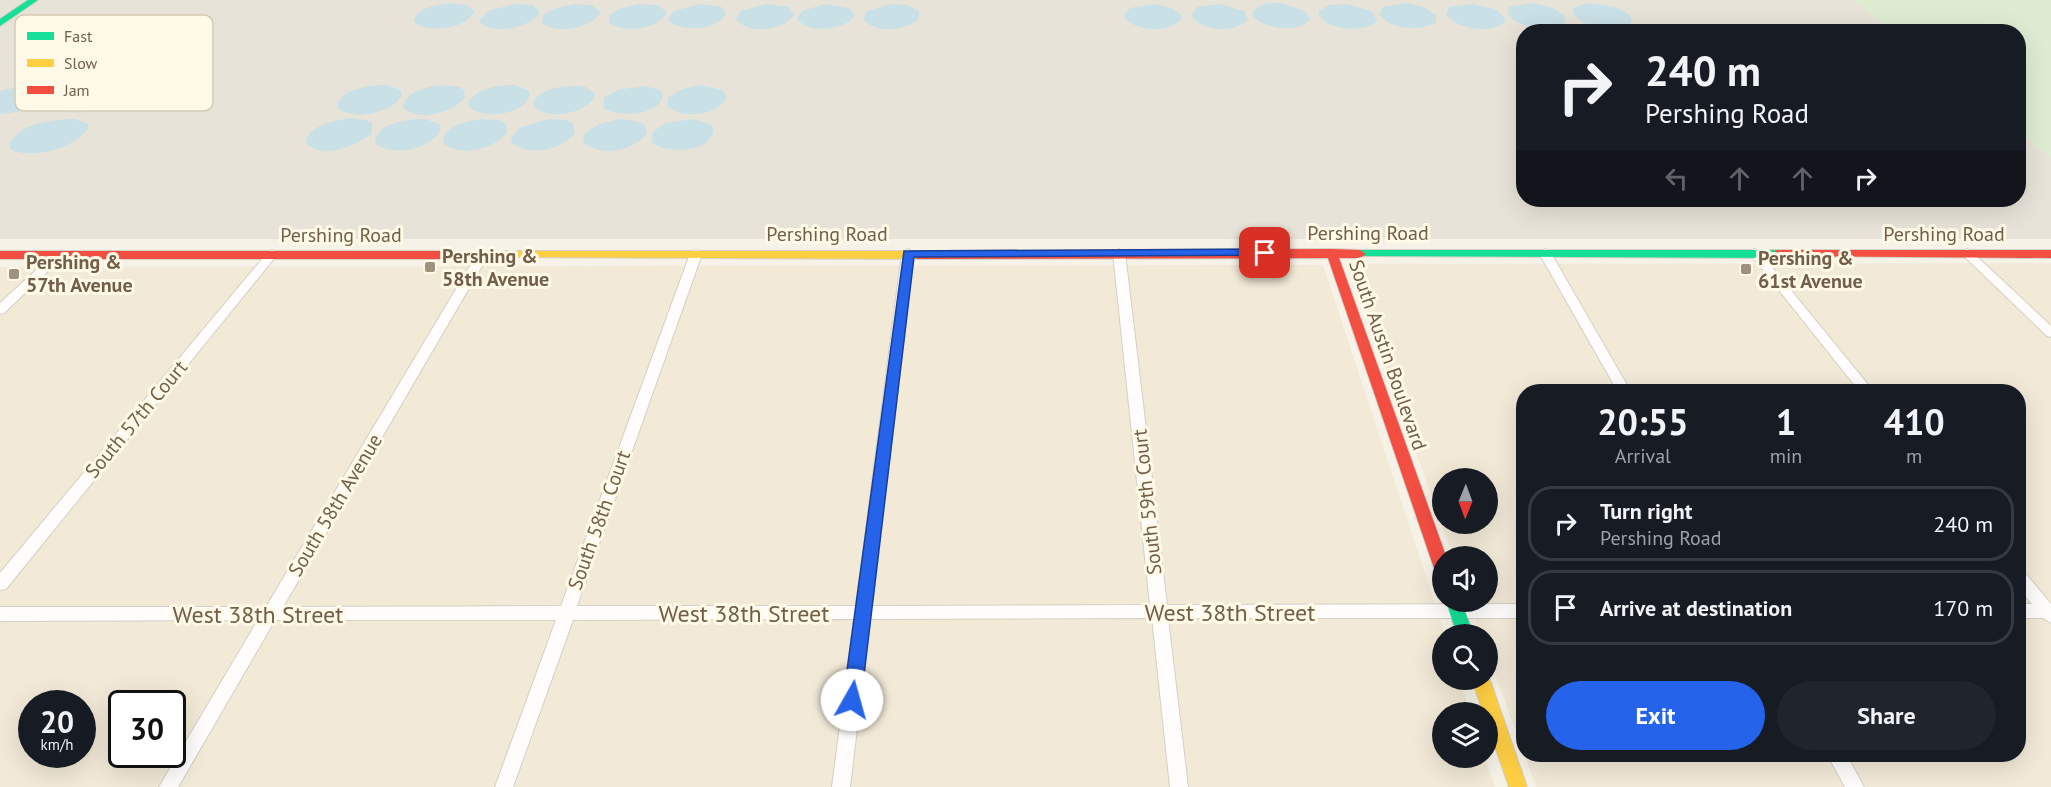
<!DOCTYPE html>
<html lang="en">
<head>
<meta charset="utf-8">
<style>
  body { margin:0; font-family:"PT Sans",sans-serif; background:#20242c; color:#f1f3f6; height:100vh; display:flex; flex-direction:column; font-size:22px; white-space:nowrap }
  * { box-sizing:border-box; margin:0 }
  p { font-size:20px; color:#9ea1a6 }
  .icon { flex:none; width:33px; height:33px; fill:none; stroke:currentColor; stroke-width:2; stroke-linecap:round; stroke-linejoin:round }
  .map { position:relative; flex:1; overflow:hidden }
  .drawer { position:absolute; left:1516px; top:384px; width:510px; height:378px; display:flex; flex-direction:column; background:#171b24; border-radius:24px; box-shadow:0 6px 24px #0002 }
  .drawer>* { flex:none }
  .guide { position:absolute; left:1516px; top:24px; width:510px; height:183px; border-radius:24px; box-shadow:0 6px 24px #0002; background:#171b24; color:#f1f3f6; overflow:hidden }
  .needle { width:39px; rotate:181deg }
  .buttons { position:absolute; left:1432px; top:468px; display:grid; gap:12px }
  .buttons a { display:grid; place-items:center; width:66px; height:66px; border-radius:50%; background:#171b24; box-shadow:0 6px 24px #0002; font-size:30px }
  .speed { position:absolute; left:18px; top:690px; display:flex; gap:12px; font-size:30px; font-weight:700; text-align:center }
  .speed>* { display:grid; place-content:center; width:78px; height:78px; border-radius:50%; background:#171b24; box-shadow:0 6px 24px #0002; line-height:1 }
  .speed small { font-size:15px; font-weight:400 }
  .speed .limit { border:3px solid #111; border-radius:9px; background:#fff; color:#111 }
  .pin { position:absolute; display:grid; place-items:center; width:51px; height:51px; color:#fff; margin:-26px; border-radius:12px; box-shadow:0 3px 9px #0006 }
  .me { position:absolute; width:66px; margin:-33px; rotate:7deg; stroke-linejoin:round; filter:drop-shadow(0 0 4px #0008) }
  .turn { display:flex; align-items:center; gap:21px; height:126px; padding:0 30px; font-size:27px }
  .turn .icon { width:78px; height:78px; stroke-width:2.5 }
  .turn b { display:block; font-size:42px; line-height:51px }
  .lanes { display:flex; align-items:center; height:57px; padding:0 30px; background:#0003; justify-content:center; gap:30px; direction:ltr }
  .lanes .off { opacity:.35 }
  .eta { display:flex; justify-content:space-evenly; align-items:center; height:102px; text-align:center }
  .eta b { font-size:36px; font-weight:700; line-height:42px }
  .action { display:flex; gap:12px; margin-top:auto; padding:12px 30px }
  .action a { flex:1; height:69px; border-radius:36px; background:#2563eb; color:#fff; font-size:24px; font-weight:700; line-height:69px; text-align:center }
  .action a+a { background:#20242c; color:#f1f3f6 }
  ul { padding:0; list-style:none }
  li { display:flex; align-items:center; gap:18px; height:75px; margin:0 12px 9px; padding:0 18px; border:3px solid #363941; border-radius:24px }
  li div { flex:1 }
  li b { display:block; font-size:22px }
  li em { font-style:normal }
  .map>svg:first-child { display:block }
  .residential { fill:#f2e9d7; fill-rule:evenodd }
  .industrial { fill:#e8e3d9 }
  .green { fill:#deedd2 }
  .water { fill:#c9e0e6 }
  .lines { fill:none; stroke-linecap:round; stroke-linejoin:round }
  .street-casing { stroke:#d5cfc6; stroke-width:2 }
  .fast-casing { stroke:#d5cfc6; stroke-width:2 }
  .slow-casing { stroke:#d5cfc6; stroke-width:2 }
  .jam-casing { stroke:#d5cfc6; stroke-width:2 }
  .street { fill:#fefdfb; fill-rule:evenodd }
  .fast { fill:#16e098; fill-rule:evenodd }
  .slow { fill:#ffcf43; fill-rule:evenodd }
  .jam { fill:#f24e42; fill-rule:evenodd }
  .route { fill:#2563eb; stroke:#184099; stroke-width:1.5 }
  .poi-dot { fill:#a19280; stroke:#fff9e7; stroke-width:2 }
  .labels { text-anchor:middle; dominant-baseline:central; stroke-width:6; stroke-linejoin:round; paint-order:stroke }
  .street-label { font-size:20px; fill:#735e48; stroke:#fff9e7 }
  .poi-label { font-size:20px; font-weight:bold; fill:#735e48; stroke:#fff9e7; text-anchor:start }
  .near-street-label { font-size:24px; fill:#735e48; stroke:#fff9e7 }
  .key { fill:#fff9e7; stroke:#d5cab7; stroke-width:1.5 }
  .key-label { font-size:16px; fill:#735e48 }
</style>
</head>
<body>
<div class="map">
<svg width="2051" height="787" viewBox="0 0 2051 787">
  <rect width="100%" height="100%" fill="#f6f2e7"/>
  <!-- residential -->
  <path class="residential" d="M 2051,263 L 2051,787 L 1536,787 L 1524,754 L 2019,754 L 2019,392 L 1524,392 L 1524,754 L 1488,654 L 1488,634 L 1481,634 L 1469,602 L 1488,602 L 1488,556 L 1453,556 L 1349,264 ZM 1443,478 L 1488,478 L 1488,524 L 1443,524 Z
    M 1323,265 L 1445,634 L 1443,680 L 1460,680 L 1470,712 L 1443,712 L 1443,758 L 1485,758 L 1495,787 L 0,787 L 0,267 ZM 32,704 L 82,704 L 82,754 L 32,754 ZM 122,704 L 172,704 L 172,754 L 122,754 Z"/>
  <!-- industrial -->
  <path class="industrial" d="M 0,0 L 1854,0 L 1894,31 L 1524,32 L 1524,200 L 2019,200 L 2019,132 L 2051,157 L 2051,239 L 0,239 Z"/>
  <!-- green -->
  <path class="green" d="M 1854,0 L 2051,0 L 2051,157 L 2019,132 L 2019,32 L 1894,31 Z"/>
  <!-- water -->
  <path class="water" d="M 450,3 L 467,5 L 474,11 C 468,29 428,34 414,22 C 416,7 437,5 450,3 Z
    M 1281,3 L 1305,11 L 1310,19 C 1299,34 1262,30 1252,14 C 1257,3 1271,3 1281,3 Z
    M 1406,3 L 1424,7 L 1436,15 L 1436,22 C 1421,32 1390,30 1379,14 L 1383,7 Z
    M 1532,3 L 1551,7 L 1564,15 L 1566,22 C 1550,34 1519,28 1507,14 L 1509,7 Z
    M 1588,3 L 1616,7 L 1630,15 L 1632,22 C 1619,34 1578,29 1572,10 L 1575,7 Z
    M 515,4 L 532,5 L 539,11 L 539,15 C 526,28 495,35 480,23 L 480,19 L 488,11 Z
    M 574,4 L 591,5 L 600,11 L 599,15 C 587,29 557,34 542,23 L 543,15 L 556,8 Z
    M 639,4 L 657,5 L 666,11 L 666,15 C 654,30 624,33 609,23 L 609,15 L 621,8 Z
    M 699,4 L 722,7 L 726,15 C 715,30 685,32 670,22 L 668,19 L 674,11 Z
    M 766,4 L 789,7 L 794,15 C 784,31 747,35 736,19 L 741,11 Z
    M 825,4 L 849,8 L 855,15 C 845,31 808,34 797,19 L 802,11 Z
    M 890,4 L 908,5 L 919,11 L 919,19 C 906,31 875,34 863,19 L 867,11 Z
    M 1155,4 L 1172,8 L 1181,15 L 1181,19 C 1169,34 1138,31 1125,19 L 1124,15 L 1130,8 Z
    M 1221,4 L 1244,11 L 1248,19 C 1237,34 1200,32 1191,15 L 1197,7 Z
    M 1347,4 L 1371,11 L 1377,19 L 1375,23 C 1360,32 1329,31 1319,15 L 1319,11 L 1329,5 Z
    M 1472,4 L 1491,8 L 1498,11 L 1505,19 L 1504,23 C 1489,34 1458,29 1446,15 L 1449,7 Z
    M 35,83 L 45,83 L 57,88 L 57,92 C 44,108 20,112 0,114 L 0,91 Z
    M 119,83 L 131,88 C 131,110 76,117 59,110 L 57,107 C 65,86 100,83 119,83 Z
    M 387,85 L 400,90 L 402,94 C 395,113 351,122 337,107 C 339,88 372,85 387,85 Z
    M 441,85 L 459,87 L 464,90 L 465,98 C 452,113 419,122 403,108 C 404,91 428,87 441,85 Z
    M 514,85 L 528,90 L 530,94 C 526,115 483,120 469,107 L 468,103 C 477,88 498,85 514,85 Z
    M 698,85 L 723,90 L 727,98 C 716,116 684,119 668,107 L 668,98 L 680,90 Z
    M 578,86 L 586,87 L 595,94 C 592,114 539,123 533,103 C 541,87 562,86 578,86 Z
    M 645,86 L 660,90 L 663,94 C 662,116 617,118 604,108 L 604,98 L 617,90 Z
    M 349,118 L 367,120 L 372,123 L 372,133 C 358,146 321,160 306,143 C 308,125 334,121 349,118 Z
    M 75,119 L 88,124 L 88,129 C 73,149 34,159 11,150 L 9,145 C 18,123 55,119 75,119 Z
    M 425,119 L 439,124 L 441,128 C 435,149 390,158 375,143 C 375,122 410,119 425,119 Z
    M 482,119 L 500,120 L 506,124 L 507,133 C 494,149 460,158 443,143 C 442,125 469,121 482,119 Z
    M 548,119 L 567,120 L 573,124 L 575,133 C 562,150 529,157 512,143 L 511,138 L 519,128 Z
    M 619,119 L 637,121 L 644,124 L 647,133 C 635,151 602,157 584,143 L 583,138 L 585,133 L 599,124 Z
    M 694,119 L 710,124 L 713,128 C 715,153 667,154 652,143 L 652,133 L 665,123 Z"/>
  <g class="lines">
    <defs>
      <path id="street" d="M 908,249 L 914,253 L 872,606 L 1150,605 L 1113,253 L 1119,249 L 1125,253 L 1167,605 L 1524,604 L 1524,618 L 1168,618 L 1188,787 L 1170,787 L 1152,618 L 870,619 L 850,787 L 832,787 L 854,619 L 573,620 L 513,787 L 495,787 L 556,620 L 275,620 L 178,787 L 159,787 L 258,620 L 0,621 L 0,607 L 266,607 L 477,254 L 483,250 L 489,254 L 283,607 L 561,606 L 690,254 L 696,250 L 702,254 L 577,606 L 856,606 L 902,253 Z
        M 1545,249 L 1551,253 L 1631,392 L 1618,392 L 1539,253 Z
        M 1755,249 L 1759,251 L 1874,392 L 1860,392 L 1751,255 L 1749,253 L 1751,251 Z
        M 1967,249 L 1971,251 L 2051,326 L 2051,337 L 2047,336 L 1963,255 L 1961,253 L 1963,251 Z
        M 272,250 L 276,252 L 278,254 L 276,256 L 6,589 L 0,590 L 0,573 L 268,252 Z
        M 59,251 L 65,255 L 63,257 L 4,313 L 0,314 L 0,303 L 55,253 Z
        M 2019,571 L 2025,573 L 2051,604 L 2051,623 L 2043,618 L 2019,618 L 2019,604 L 2032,604 L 2019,588 Z
        M 1827,754 L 1846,754 L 1864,787 L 1845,787 Z"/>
      <path id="fast" d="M 28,0 L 38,0 L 0,26 L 0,19 Z
        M 1360,250 L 1777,250 L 1783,254 L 1777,258 L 1356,256 L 1354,254 L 1356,252 Z
        M 1446,602 L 1462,602 L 1473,634 L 1457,634 Z"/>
      <path id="slow" d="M 502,251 L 917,251 L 923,255 L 917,259 L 498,257 L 496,255 L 498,253 Z
        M 1488,677 L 1490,680 L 1527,787 L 1509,787 L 1488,726 L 1488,712 L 1483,712 L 1472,680 L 1488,680 Z"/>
      <path id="jam" d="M 1332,249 L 1360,250 L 1366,254 L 1360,258 L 1339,258 L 1446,556 L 1443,556 L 1443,577 L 1437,575 L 1435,571 L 1328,258 L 917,259 L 911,255 L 917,251 Z
        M 1777,250 L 2051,250 L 2051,258 L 1773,256 L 1771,254 Z
        M 0,251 L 502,251 L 508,255 L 502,259 L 0,259 Z"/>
    </defs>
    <!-- street casing -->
    <use href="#street" class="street-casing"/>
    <!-- fast casing -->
    <use href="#fast" class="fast-casing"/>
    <!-- slow casing -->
    <use href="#slow" class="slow-casing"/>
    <!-- jam casing -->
    <use href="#jam" class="jam-casing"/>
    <!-- street -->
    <use href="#street" class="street"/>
    <!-- fast -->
    <use href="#fast" class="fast"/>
    <!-- slow -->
    <use href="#slow" class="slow"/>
    <!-- jam -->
    <use href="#jam" class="jam"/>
  </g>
  <!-- route -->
  <path class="route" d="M 1265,249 L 1271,253 L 1269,255 L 914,257 L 861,700 L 858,705 L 852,708 L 845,705 L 843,700 L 904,251 Z"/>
  <!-- markers -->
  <g class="poi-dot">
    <rect x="424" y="261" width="12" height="12" rx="3"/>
    <rect x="1740" y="263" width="12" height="12" rx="3"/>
    <rect x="8" y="268" width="12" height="12" rx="3"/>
  </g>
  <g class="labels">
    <!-- street labels -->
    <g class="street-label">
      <text x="1368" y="233">Pershing Road</text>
      <text x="827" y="234">Pershing Road</text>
      <text x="1944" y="234">Pershing Road</text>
      <text x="341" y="235">Pershing Road</text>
      <text transform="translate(1388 355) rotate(71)">South Austin Boulevard</text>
      <text transform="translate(136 419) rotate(-50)">South 57th Court</text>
      <text transform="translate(1147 502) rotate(-96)">South 59th Court</text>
      <text transform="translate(335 505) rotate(-59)">South 58th Avenue</text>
      <text transform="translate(599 520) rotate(-70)">South 58th Court</text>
    </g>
    <!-- poi labels -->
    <g class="poi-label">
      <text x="442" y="256">Pershing &amp;<tspan x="442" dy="23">58th Avenue</tspan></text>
      <text x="1758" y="258">Pershing &amp;<tspan x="1758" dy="23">61st Avenue</tspan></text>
      <text x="26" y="262">Pershing &amp;<tspan x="26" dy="23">57th Avenue</tspan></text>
    </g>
    <!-- near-street labels -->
    <g class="near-street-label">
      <text x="1230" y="612">West 38th Street</text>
      <text x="744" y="613">West 38th Street</text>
      <text x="258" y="614">West 38th Street</text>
    </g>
  </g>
  <!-- legend -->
  <rect x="15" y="15" width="198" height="96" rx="9" class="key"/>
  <rect x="27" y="32" width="27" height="8" fill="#16e098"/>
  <rect x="27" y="59" width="27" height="8" fill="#ffcf43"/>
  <rect x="27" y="86" width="27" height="8" fill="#f24e42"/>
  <g class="key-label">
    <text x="64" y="42">Fast</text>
    <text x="64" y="69">Slow</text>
    <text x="64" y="96">Jam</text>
  </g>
</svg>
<div class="buttons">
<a><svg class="needle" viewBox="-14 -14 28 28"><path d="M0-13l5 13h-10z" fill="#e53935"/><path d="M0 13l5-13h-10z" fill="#9ea1a6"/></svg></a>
<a><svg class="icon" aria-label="sound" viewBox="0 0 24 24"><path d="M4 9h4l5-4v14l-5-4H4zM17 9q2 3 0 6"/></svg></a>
<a><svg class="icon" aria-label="search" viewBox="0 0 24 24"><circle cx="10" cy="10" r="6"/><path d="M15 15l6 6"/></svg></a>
<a><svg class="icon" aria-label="layers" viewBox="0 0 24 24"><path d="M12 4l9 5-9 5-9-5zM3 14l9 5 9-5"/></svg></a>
</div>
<div class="speed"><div>20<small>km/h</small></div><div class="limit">30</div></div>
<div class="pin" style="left:1265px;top:253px;background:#d93025"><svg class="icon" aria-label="arrive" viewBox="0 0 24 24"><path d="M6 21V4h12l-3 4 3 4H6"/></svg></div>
<svg class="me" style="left:852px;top:700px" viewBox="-20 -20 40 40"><circle r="19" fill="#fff"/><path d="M0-13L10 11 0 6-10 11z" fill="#2563eb"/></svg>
<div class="guide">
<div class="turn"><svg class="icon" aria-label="right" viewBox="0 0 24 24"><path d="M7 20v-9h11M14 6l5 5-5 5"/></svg><div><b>240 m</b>Pershing Road</div></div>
<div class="lanes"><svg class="icon off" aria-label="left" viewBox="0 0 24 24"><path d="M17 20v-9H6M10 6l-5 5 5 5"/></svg><svg class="icon off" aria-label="ahead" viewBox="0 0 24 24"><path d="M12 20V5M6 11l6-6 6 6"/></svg><svg class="icon off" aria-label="ahead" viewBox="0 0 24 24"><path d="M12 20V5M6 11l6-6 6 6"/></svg><svg class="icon" aria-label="right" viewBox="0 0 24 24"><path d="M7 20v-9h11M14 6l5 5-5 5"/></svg></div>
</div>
<section class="drawer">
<div class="eta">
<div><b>20:55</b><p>Arrival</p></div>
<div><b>1</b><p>min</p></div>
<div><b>410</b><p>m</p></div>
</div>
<ul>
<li><svg class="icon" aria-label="right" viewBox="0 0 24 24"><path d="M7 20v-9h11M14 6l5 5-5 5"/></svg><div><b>Turn right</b><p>Pershing Road</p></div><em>240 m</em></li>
<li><svg class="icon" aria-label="arrive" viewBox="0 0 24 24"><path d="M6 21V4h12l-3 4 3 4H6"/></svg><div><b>Arrive at destination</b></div><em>170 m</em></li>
</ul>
<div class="action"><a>Exit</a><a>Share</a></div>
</section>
</div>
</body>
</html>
